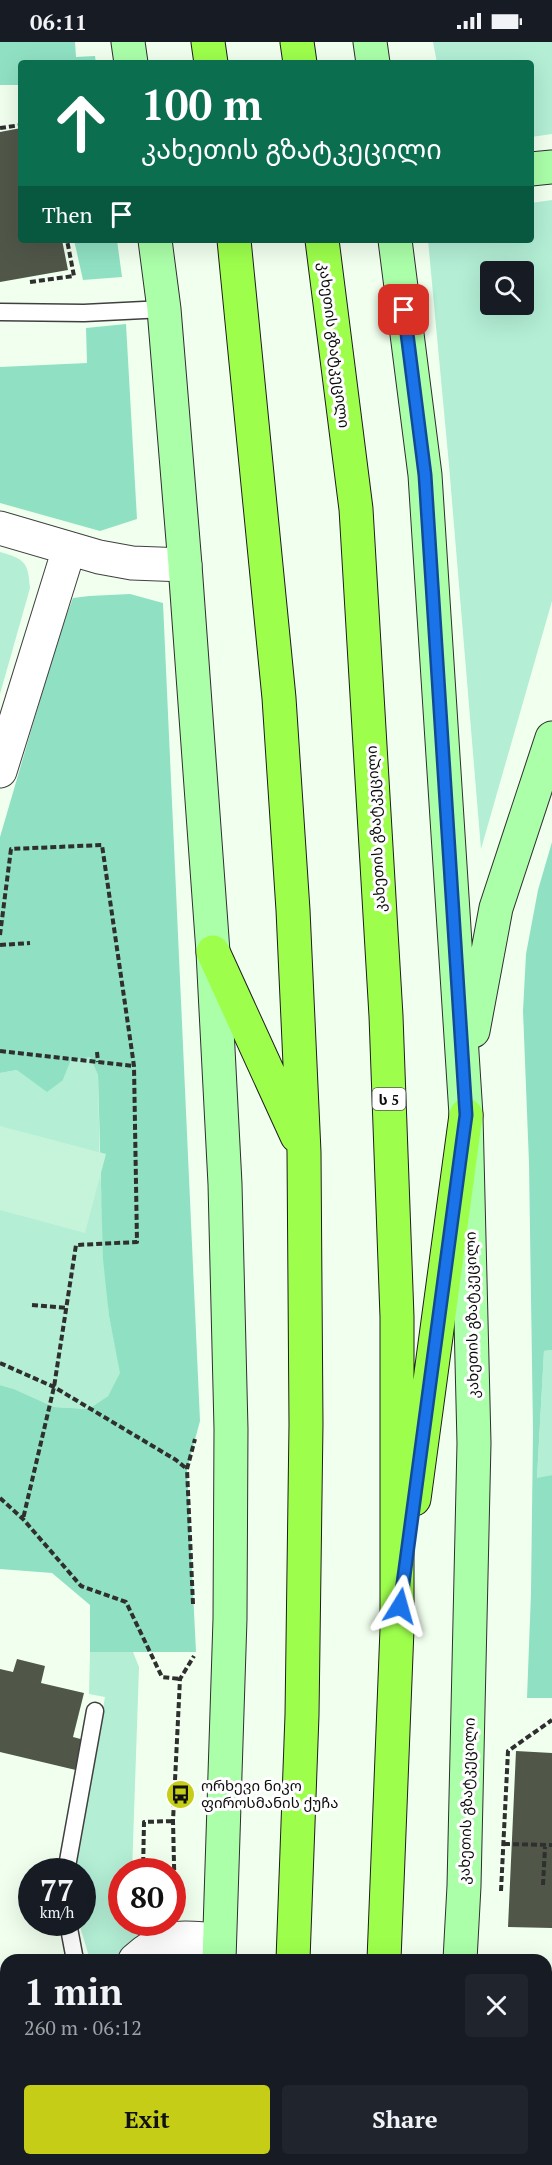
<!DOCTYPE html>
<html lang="en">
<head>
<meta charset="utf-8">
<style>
  body { margin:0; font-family:"PT Serif","Noto Sans Georgian",serif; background:#20242c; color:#f1f3f6; height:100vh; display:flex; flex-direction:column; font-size:22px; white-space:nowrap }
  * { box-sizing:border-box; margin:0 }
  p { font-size:20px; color:#9ea1a6 }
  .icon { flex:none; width:33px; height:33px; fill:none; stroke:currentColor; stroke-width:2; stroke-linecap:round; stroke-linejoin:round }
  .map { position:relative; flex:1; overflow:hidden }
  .panel { position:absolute; left:0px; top:1912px; width:552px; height:212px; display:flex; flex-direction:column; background:#171b24; border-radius:18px 18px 0 0; box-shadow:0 6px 24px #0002 }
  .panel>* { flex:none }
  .top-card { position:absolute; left:18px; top:18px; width:516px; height:183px; border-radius:6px; box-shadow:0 6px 24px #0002; background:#0b6e4f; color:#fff; overflow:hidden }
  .controls { position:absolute; left:480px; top:219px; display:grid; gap:12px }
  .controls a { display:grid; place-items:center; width:54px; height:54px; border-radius:6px; background:#171b24; box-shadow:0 6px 24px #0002; font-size:30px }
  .speed { position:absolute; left:18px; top:1816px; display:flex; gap:12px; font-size:30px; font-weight:700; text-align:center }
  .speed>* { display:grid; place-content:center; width:78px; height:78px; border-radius:50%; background:#171b24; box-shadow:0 6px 24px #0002; line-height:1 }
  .speed small { font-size:15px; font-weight:400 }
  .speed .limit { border:9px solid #d22; background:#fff; color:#111 }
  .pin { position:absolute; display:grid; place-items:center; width:51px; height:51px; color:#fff; margin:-26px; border-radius:12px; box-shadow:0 3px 9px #0006 }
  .me { position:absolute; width:66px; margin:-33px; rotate:8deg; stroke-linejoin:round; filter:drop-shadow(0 0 4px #0008) }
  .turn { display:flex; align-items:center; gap:21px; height:126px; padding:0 24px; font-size:27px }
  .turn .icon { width:78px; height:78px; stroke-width:2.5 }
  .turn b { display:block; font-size:42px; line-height:51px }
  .then { display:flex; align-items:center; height:57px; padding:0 24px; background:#0003; gap:12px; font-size:22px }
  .round { display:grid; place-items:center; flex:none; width:63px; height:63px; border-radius:6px; background:#20242c }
  .overview { display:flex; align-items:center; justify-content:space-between; height:102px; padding:0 24px }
  h1 { font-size:36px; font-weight:800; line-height:45px }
  .primary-button { display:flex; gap:12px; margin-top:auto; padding:12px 24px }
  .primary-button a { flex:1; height:69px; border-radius:6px; background:#c5cd16; color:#111; font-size:24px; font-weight:800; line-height:69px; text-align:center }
  .primary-button a+a { background:#20242c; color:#f1f3f6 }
  .status { display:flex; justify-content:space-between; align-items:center; height:42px; padding:0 30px; background:#171b24; direction:ltr }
  .status svg { height:16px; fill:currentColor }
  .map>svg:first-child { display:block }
  .green { fill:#b3eed5; fill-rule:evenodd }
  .forest { fill:#90e1c4 }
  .pitch { fill:#c6f4da }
  .building { fill:#505749 }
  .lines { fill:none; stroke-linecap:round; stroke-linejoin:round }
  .lane-casing { stroke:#404040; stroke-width:19 }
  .street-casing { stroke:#404040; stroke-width:35 }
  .secondary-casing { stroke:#2f2f2f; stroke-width:35 }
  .highway-casing { stroke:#1e1e1e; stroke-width:35 }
  .path { stroke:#2f2f2f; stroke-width:4; stroke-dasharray:6 3; stroke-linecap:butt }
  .lane { stroke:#fff; stroke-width:16 }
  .street { stroke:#fff; stroke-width:33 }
  .secondary { stroke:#abffa9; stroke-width:33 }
  .highway { stroke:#9dff4c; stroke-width:33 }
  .route-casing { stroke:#114b97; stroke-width:15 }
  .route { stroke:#1a73e8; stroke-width:10 }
  .labels { text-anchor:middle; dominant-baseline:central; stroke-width:6; stroke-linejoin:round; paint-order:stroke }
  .shield { fill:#fff; stroke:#565656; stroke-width:1.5 }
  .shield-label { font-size:14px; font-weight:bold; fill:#0d0d0d }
  .street-label { font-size:15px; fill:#0d0d0d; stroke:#fff }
  .poi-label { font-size:15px; fill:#0d0d0d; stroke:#fff; text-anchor:start }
</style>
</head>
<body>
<div class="status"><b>06:11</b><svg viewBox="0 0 49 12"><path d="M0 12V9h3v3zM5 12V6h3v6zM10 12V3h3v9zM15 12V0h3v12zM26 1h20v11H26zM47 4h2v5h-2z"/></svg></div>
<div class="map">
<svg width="552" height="2123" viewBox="0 0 552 2123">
  <rect width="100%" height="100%" fill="#f0ffee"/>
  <!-- green -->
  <path class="green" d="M 433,0 L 552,0 L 552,92 L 531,95 L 531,21 L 437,21 Z
    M 552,158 L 552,559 L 481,807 L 449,423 L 428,198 L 531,198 L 531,161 ZM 490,230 L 524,230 L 524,262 L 490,262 Z
    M 0,510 C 25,517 28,520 30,546 L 0,652 Z
    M 90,1014 L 98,1033 L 100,1127 L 109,1274 L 121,1331 L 108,1354 L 90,1367 L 54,1365 L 14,1347 L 0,1343 L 0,1031 L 17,1028 L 63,1038 L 71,1018 Z
    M 552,1308 L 552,1433 L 537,1437 L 544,1309 Z
    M 90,1610 L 133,1610 L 139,1625 L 132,1830 L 122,1830 L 122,1881 L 172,1881 L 173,1862 L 174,1862 L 174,1881 L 126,1918 L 90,1918 L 79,1881 L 82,1881 L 82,1830 L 75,1830 L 75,1828 L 105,1655 L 89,1652 Z
    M 33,2118 L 74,2118 L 74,2123 L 32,2123 Z
    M 99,2118 L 138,2118 L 138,2123 L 98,2123 Z"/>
  <!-- forest -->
  <path class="forest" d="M 0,0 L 75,0 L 76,15 L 95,14 L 96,21 L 21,21 L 21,43 L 0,43 Z
    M 74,198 L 117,198 L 122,235 L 83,238 Z
    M 126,282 L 137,477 L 100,489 L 0,461 L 0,325 L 87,321 L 86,286 Z
    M 130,552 L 163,561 L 200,1379 L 187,1427 L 196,1610 L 90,1610 L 90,1563 L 52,1531 L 0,1527 L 0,1343 L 14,1347 L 54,1365 L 89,1367 L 108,1354 L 120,1331 L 109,1274 L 103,1217 L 98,1033 L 90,1015 L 71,1018 L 63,1038 L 47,1050 L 17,1028 L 0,1031 L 0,795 L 59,593 L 73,556 L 89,554 Z
    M 552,800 L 552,1308 L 544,1309 L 537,1436 L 552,1433 L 552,1656 L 527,1656 L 531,1551 L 533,1389 L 529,1121 L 523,969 L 526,912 L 538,848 Z
    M 213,1910 L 213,1918 L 160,1918 L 164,1913 Z
    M 138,2118 L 203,2118 L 203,2123 L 138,2123 Z"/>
  <!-- pitch -->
  <path class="pitch" d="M 0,1084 L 106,1112 L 85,1191 L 0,1168 Z"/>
  <!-- building -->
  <path class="building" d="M 21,86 L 21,198 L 62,198 L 68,228 L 0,240 L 0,90 Z
    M 17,1617 L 45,1624 L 41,1641 L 84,1651 L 73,1695 L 88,1699 L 80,1729 L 0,1710 L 0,1627 L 13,1630 Z
    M 516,1709 L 552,1711 L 552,1886 L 508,1885 Z"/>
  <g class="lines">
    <defs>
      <path id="lane" d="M 0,270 L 84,271 L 164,267
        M 66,1830 L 95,1669
        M 68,1881 L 75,1918
        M 0,2097 L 6,2098
        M 27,2123 L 27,2118
        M 474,2123 L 477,2118"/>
      <path id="street" d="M 0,486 L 99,515 L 132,521 L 185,523
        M 0,729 L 69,507
        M 135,1918 C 165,1890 181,1896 219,1898
        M 83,2123 L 83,2118"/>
      <path id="secondary" d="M 128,0 L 131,21
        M 370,0 L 373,21
        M 531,127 L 552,125
        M 155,198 L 164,267 L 185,523 L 213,910 L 225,1142 L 231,1387 L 230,1577 L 219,1918
        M 395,198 L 425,433 L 466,1073 L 474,1401 L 464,1844 L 460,1918
        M 473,989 L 496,866 L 552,696
        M 219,2118 L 219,2123
        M 446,2123 L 447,2118"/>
      <path id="highway" d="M 208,0 L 211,21
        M 297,0 L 300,21
        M 234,198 L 279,656 L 293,868 L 304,1110 L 306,1382 L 302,1673 L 293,1918
        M 322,198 L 356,467 L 386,974 L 397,1275 L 397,1587 L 384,1918
        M 213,910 L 297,1094
        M 414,1457 L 466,1073
        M 281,2123 L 281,2118
        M 373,2123 L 373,2118"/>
    </defs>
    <!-- lane casing -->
    <use href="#lane" class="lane-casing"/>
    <!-- street casing -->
    <use href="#street" class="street-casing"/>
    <!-- secondary casing -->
    <use href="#secondary" class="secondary-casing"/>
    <!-- highway casing -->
    <use href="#highway" class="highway-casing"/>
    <!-- path -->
    <path class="path" d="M 0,86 L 21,83
      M 30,240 L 74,234 L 67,198
      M 0,893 L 11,807 L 102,803 L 134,1024 L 137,1200 L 76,1203 L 54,1345 L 23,1477
      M 0,903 L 30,901
      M 0,1009 L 134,1024
      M 97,1010 L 98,1020
      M 32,1263 L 67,1266
      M 0,1321 L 54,1345 L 176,1418 L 187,1427
      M 0,1456 L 23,1477 L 81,1544 L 126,1560 L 162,1635 L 180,1637
      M 193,1562 L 187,1427 L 195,1397
      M 504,1802 L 552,1803
      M 143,1830 L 144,1780 L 173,1779
      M 543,1843 L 545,1805
      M 501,1849 L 508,1709 L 552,1678
      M 175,1864 L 173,1779 L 180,1637 L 194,1614
      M 546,1995 L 552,1993
      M 172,2123 L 172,2118"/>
    <!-- lane -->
    <use href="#lane" class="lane"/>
    <!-- street -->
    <use href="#street" class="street"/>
    <!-- secondary -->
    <use href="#secondary" class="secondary"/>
    <!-- highway -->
    <use href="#highway" class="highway"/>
  </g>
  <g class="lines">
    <defs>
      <path id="route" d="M 400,1564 L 466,1073 L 425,433 L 404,268"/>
    </defs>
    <!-- route casing -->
    <use href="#route" class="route-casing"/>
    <!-- route -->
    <use href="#route" class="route"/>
  </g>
  <!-- icons -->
  <defs>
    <symbol id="bus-disc" viewBox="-11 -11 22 22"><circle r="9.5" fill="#c5cd16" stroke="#fff"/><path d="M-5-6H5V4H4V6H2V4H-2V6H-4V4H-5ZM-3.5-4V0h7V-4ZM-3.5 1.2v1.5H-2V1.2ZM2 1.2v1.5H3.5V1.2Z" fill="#111"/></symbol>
  </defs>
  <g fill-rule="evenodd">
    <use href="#bus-disc" x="164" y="1736" width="33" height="33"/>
  </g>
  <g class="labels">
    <!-- shield labels -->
    <rect class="shield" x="372.5" y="1046" width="33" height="22" rx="4.5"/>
    <g class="shield-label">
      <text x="389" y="1057">ს 5</text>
    </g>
    <!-- street labels -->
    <g class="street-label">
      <text transform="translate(335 303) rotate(83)">კახეთის გზატკეცილი</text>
      <text transform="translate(375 787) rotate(-93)">კახეთის გზატკეცილი</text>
      <text transform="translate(471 1273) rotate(-91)">კახეთის გზატკეცილი</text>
      <text transform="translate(466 1759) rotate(-88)">კახეთის გზატკეცილი</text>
    </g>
    <!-- poi labels -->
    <g class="poi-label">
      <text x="201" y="1743">ორხევი ნიკო<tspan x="201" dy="17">ფიროსმანის ქუჩა</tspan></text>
    </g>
  </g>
</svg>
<div class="controls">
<a><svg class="icon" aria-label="search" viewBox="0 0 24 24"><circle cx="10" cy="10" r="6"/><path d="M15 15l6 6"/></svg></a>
</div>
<div class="speed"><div>77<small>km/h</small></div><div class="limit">80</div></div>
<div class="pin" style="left:404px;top:268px;background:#d93025"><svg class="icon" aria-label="arrive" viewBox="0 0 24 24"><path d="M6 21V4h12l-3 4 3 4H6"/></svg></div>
<svg class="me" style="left:400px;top:1564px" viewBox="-20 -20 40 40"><path d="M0-17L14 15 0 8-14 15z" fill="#1a73e8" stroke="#fff" stroke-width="4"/></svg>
<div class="top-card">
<div class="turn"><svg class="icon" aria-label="ahead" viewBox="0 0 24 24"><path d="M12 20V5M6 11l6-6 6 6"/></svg><div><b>100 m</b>კახეთის გზატკეცილი</div></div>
<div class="then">Then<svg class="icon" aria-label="arrive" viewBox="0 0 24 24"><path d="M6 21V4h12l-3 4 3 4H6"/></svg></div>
</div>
<section class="panel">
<div class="overview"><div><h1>1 min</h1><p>260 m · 06:12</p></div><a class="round"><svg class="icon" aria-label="close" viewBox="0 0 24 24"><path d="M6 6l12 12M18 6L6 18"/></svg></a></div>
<div class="primary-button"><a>Exit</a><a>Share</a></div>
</section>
</div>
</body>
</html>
